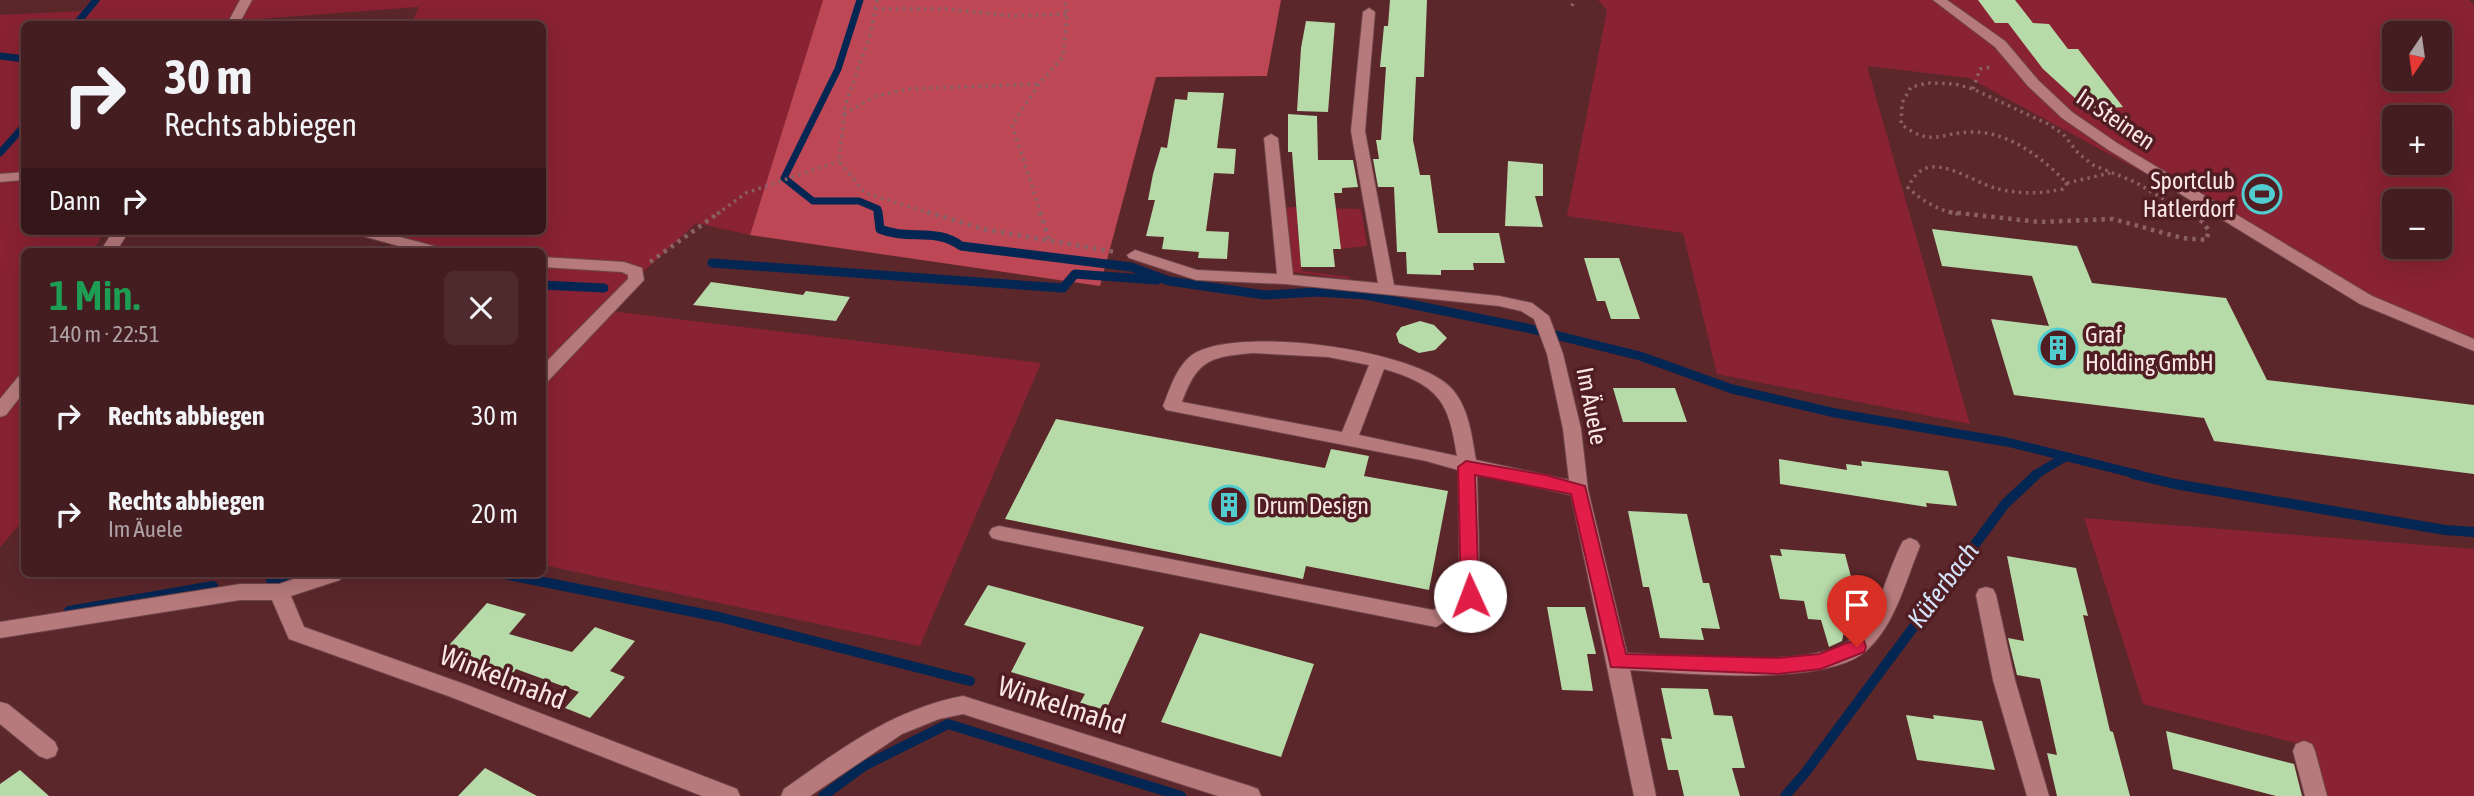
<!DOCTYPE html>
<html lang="de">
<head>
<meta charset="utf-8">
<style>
  body { margin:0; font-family:"Asap Condensed",sans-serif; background:#4e2a2d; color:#f1f3f6; height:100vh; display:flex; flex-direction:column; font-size:26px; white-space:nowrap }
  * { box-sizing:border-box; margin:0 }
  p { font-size:23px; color:#afa2a5 }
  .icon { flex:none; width:38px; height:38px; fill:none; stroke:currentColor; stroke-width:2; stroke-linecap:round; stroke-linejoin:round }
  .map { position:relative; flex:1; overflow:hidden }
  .sheet { position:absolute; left:21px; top:248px; width:525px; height:329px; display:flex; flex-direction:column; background:#441d20; border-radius:10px; box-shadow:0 7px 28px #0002,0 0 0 2px #5c3b3e }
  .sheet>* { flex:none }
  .hud { position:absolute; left:21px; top:21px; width:525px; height:214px; border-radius:10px; box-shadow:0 7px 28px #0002,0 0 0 2px #5c3b3e; background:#441d20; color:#f1f3f6; overflow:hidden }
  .needle { width:46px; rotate:193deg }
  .fabs { position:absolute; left:2382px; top:21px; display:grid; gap:14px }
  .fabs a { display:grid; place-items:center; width:70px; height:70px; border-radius:10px; background:#441d20; box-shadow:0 7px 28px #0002,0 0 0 2px #5c3b3e; font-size:35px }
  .pin { position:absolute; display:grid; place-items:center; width:60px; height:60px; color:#fff; margin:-72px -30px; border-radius:50% 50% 50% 0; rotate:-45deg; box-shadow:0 0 7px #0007 }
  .pin .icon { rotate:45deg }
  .me { position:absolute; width:77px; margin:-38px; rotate:358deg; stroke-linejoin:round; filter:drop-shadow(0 0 5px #0008) }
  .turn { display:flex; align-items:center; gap:24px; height:147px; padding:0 28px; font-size:32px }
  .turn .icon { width:91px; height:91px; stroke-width:2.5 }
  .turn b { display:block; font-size:49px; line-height:60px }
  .then { display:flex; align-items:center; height:66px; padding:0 28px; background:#0003; gap:14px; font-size:26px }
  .round { display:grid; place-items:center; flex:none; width:74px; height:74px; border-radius:10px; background:#4e2a2d }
  .head { display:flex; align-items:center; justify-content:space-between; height:119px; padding:0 28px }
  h1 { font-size:42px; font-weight:600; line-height:52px; color:#1e9e55 }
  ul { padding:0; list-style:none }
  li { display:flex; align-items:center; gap:21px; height:98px; padding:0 28px }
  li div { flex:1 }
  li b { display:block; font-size:26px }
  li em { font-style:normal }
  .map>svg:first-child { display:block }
  .green { fill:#892232; fill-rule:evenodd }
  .forest { fill:#bd4754 }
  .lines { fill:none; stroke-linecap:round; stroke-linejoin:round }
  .stream-far2 { stroke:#042653; stroke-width:7 }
  .stream-far1 { stroke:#042653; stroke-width:9 }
  .stream { stroke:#042653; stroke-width:10 }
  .building { fill:#b7daa9 }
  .minor-casing { stroke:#6f454a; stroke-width:2 }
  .path-far1 { stroke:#8b6064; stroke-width:3.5; stroke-dasharray:2.5 4.5; stroke-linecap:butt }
  .path { stroke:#8b6064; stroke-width:4.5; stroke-dasharray:3.5 5; stroke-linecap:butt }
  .minor { fill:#b77a7c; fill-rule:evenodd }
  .route { fill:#e11d48; stroke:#92132f; stroke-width:2 }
  .labels { text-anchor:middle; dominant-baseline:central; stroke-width:7; stroke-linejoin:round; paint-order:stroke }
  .street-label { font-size:24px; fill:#fbe6e7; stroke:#4f1d22 }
  .poi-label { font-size:24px; fill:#fbe6e7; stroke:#4f1d22; text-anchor:start }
  .water-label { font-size:26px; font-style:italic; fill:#d3e3fa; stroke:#4f1d22 }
  .near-street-label { font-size:28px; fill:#fbe6e7; stroke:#4f1d22 }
</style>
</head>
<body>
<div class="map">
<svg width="2474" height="796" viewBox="0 0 2474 796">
  <rect width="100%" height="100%" fill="#5b272b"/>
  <!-- green -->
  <path class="green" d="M 91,0 L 823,0 L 750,235 L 696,223 L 602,310 L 1041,363 L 920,646 L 543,565 L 542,252 L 383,252 L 403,234 L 393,231 L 542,231 L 542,24 L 411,24 L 419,7 L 231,21 L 228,24 L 24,24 L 24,231 L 105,231 L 92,252 L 24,252 L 24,520 L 0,547 L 0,15 L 81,11 Z
    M 1598,0 L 2469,0 L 2474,6 L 2474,339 L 2397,310 L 1969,78 L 1867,66 L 1970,424 L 1717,374 L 1683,233 L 1567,216 L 1607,10 ZM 2394,33 L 2440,33 L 2440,79 L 2394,79 ZM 2394,117 L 2440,117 L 2440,163 L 2394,163 ZM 2394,201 L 2440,201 L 2440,247 L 2394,247 Z
    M 1285,207 L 1361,209 L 1367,244 L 1365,246 L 1341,249 L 1297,224 L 1302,271 L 1350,277 L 1350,279 L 1292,272 Z
    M 2084,518 L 2474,549 L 2474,796 L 2325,796 L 2312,747 L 2143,704 Z"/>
  <!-- forest -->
  <path class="forest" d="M 823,0 L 1281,0 L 1267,76 L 1156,77 L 1100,286 L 750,235 Z"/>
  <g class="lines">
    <!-- stream-far2 -->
    <path class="stream-far2" d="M 860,0 L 838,69 L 784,178 L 813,201 L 859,201 L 878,209 L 878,214
      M 76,24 L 96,0
      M 0,56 L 24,59
      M 0,153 L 24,126"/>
    <!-- stream-far1 -->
    <path class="stream-far1" d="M 878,212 L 880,229 C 908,241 936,227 961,246 L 1131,267 L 1169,281 L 1265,295 L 1317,292 L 1366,295 L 1527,328 L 1640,356 L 1732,389 L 1835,413 L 2007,442 L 2140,475
      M 380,252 L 383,250
      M 712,263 L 1063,288 L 1075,274 L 1157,280
      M 542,285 L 604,288
      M 2035,475 L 2065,457"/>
    <!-- stream -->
    <path class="stream" d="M 2133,474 L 2175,484 L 2445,530 L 2474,532
      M 504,574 L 719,617 L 970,681
      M 271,580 L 307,574
      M 69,611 L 213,586
      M 823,796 L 864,766 L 948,724 L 1181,796
      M 1785,796 L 1805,773 L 2005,504 L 2037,474"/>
  </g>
  <!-- building -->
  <path class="building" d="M 1390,0 L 1427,0 L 1424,77 L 1416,77 L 1413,140 L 1420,175 L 1430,175 L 1438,233 L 1499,233 L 1505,263 L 1473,263 L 1474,270 L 1441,270 L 1441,275 L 1407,274 L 1406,252 L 1397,252 L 1394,187 L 1378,187 L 1373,159 L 1379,159 L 1376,140 L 1381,140 L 1386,67 L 1380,67 L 1384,26 L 1388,26 Z
    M 1978,0 L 2015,0 L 2033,23 L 2049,24 L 2068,49 L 2078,49 L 2123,107 L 2088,110 L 2043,69 L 2008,23 L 1995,23 Z
    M 1306,21 L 1335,23 L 1328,112 L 1297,111 L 1301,48 Z
    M 1188,92 L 1224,93 L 1217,148 L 1236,149 L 1234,174 L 1214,173 L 1206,231 L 1229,232 L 1227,259 L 1198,258 L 1199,252 L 1162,249 L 1164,237 L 1146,236 L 1155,200 L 1148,200 L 1153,174 L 1161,147 L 1167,148 L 1175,99 L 1187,100 Z
    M 1288,114 L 1317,116 L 1318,160 L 1353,160 L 1358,187 L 1342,188 L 1342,193 L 1334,193 L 1341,249 L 1333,249 L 1335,267 L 1301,267 L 1292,152 L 1288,152 Z
    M 1508,161 L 1543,164 L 1543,196 L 1535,196 L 1543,227 L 1505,226 Z
    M 1932,229 L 2077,246 L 2092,283 L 2226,298 L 2267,380 L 2474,405 L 2474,474 L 2214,441 L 2204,418 L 2014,395 L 1991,319 L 2049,326 L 2032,276 L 1942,266 Z
    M 1584,258 L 1619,258 L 1640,319 L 1611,319 L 1605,301 L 1597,301 Z
    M 711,282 L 803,295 L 806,291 L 850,297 L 836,321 L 693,305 Z
    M 1420,321 L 1434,325 L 1447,338 L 1435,350 L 1419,353 L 1399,343 L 1396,334 L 1401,327 Z
    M 1613,388 L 1675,388 L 1687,422 L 1623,422 Z
    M 1056,419 L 1325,468 L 1331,449 L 1369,456 L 1364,476 L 1448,491 L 1429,590 L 1306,566 L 1303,579 L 1005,519 Z
    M 1779,459 L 1847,470 L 1846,464 L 1862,466 L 1861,461 L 1948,471 L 1957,506 L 1926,503 L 1927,507 L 1780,484 Z
    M 1628,511 L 1687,514 L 1703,583 L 1709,583 L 1720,629 L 1701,628 L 1704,640 L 1660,638 L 1649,587 L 1643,587 Z
    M 1780,549 L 1845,554 L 1863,622 L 1846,622 L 1842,641 L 1829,647 L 1821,620 L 1808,619 L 1804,601 L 1780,599 L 1770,555 L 1782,556 Z
    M 2007,556 L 2076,568 L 2088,616 L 2083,615 L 2110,731 L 2113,732 L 2130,796 L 2057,796 L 2047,753 L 2057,755 L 2040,679 L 2017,675 L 2008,638 L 2024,641 Z
    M 988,585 L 1144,627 L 1106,710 L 1080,703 L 1085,694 L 1011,672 L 1026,643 L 964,625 Z
    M 487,603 L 526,614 L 509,634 L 572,652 L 595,627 L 635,641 L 610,671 L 625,677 L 590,718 L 565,708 L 579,692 L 516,669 L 505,683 L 457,667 L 464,660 L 442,653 Z
    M 1547,607 L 1585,607 L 1596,654 L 1587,654 L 1593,691 L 1562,690 Z
    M 1200,633 L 1314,664 L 1281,757 L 1161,722 Z
    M 1661,688 L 1708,689 L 1714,715 L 1732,716 L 1745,768 L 1732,768 L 1740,796 L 1684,796 L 1678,770 L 1668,770 L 1661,738 L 1672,739 Z
    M 1906,715 L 1934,719 L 1933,715 L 1982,721 L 1995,770 L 1917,760 Z
    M 2166,731 L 2294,764 L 2302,796 L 2276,796 L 2173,769 Z
    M 485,768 L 537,796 L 458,796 Z
    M 20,770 L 49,796 L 0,796 L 0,784 Z"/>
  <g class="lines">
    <defs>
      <path id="minor" d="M 240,0 L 252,0 L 239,24 L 227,24 Z
        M 1933,0 L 1947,0 L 2005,41 L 2038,80 L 2072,112 L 2117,143 L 2372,296 L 2474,339 L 2474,351 L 2360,304 L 2107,149 L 2062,118 L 2028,86 L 1995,47 Z
        M 1369,8 L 1375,12 L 1365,131 L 1394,285 L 1499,296 L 1532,303 L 1549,316 L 1563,354 L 1581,429 L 1588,490 L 1627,653 C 1677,655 1811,670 1850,640 C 1880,617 1886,572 1903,541 L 1910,538 L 1917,541 L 1920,546 C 1906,580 1895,625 1867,650 C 1826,688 1685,673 1630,670 L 1656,796 L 1634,796 L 1571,495 L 1477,474 L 1480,596 L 1477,602 L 1436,627 L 999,540 L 992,538 L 989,533 L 992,528 L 999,526 L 1433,610 L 1460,592 L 1458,470 L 1426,461 L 1166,410 L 1163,406 C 1170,389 1176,367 1192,355 C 1235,325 1419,349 1453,390 C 1469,409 1472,437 1476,460 L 1569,480 L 1563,429 L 1547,354 L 1534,319 L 1521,311 L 1499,306 L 1285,284 L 1196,280 L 1129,258 L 1127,255 L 1135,250 L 1197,270 L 1277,274 L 1264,138 L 1271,134 L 1278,138 L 1293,275 L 1378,283 L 1351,131 L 1363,12 ZM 1253,353 L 1328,357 L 1369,365 L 1342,432 L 1182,402 C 1198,359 1210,357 1253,353 ZM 1384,369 C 1439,385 1449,402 1457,456 L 1359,435 Z
        M 24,172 L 24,180 L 0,182 L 0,174 Z
        M 113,231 L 129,231 L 116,252 L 100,252 Z
        M 352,231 L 378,231 L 445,249 L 447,252 L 421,252 L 355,234 Z
        M 542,257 L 624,262 L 642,268 L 644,280 L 548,381 L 542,383 L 542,366 L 628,279 L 628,275 L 622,272 L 542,267 Z
        M 24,375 L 24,392 L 6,415 L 0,417 L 0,399 L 18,377 Z
        M 309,574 L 343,574 L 340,580 L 291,596 L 304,627 L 467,685 L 737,789 L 740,796 L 702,796 L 451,697 L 289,639 L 272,600 L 240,600 L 0,638 L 0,622 L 240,584 L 279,584 Z
        M 1986,587 L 1993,589 L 1996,595 L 2015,680 L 2049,796 L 2027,796 L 1993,680 L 1976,595 L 1979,589 Z
        M 963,696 L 1250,786 L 1258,789 L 1261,796 L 1218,796 L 963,714 L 939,719 L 902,734 L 810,796 L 781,796 L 784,789 C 841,749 893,709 963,696 Z
        M 0,702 L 8,704 L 55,742 L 58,749 L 55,756 L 47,759 L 39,756 L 0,724 Z
        M 2304,741 L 2312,744 L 2315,751 L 2327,796 L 2305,796 L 2293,751 L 2296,744 Z"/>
    </defs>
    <!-- minor casing -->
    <use href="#minor" class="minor-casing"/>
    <!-- path-far1 -->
    <path class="path-far1" d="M 877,0 L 871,32 L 845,106 L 839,161 L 865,193 L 933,214
      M 1572,6 L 1574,0
      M 875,9 L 947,9 L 1013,16 L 1067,14
      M 1973,89 L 1980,69 L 1990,67
      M 844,114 L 876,96 L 909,89 L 1038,84
      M 2067,183 L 2110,173
      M 717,214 L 746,193 L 839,161
      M 1041,214 L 1012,125 L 1039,84 L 1063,57 L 1067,14 L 1065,0
      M 1958,214 C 1938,210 1924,202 1908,188 C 1926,144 1967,181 1998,189 C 2020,194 2041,194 2063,189 L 2067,183 C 2042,158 2010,132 1973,132 C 1940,132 1932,148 1901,124 L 1902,103 L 1911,87 L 1928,83 L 1955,84 L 1973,89 L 2048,124 L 2063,134 L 2079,154 L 2093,165 L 2135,182 L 2189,214"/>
    <!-- path -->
    <path class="path" d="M 927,212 L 983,229 L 1115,252
      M 1040,212 L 1049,239
      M 1949,212 L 2039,222 L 2113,219 L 2182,238 L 2206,240 L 2209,231 L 2203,222 L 2186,212
      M 650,262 L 720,212"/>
    <!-- minor -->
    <use href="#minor" class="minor"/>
  </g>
  <!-- route -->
  <path class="route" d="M 1466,461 L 1546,475 L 1585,486 L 1626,654 L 1778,658 L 1819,654 L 1857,639 L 1864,641 L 1866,647 L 1864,652 L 1821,669 L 1778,674 L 1611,667 L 1571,494 L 1475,475 L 1479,596 L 1477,601 L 1470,604 L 1464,601 L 1461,596 L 1458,467 Z"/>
  <!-- icons -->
  <defs>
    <symbol id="stadium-ring" viewBox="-11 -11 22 22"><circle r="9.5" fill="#4f1d22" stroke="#52cdcf" stroke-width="1.5"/><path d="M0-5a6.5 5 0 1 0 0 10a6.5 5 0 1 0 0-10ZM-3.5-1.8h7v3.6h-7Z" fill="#52cdcf"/></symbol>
    <symbol id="building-ring" viewBox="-11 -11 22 22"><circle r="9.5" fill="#4f1d22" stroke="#52cdcf" stroke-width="1.5"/><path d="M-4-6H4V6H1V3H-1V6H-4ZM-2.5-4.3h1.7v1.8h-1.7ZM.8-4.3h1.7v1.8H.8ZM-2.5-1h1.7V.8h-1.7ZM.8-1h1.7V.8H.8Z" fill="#52cdcf"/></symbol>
  </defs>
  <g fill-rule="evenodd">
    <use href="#stadium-ring" x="2240" y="172" width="44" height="44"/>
    <use href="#building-ring" x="2036" y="326" width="44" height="44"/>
    <use href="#building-ring" x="1207" y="483" width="44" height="44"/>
  </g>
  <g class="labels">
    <!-- street labels -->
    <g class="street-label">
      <text transform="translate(2116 119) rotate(34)">In Steinen</text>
      <text transform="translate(1592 406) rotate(79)">Im Äuele</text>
    </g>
    <!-- poi labels -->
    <g class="poi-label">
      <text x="2235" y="180" text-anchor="end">Sportclub<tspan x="2235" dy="28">Hatlerdorf</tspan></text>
      <text x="2085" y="334">Graf<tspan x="2085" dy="28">Holding GmbH</tspan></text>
      <text x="1256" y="505">Drum Design</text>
    </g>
    <!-- water labels -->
    <g class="water-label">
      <text transform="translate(1943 585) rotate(-53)">Küferbach</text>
    </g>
    <!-- near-street labels -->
    <g class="near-street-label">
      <text transform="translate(503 677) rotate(21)">Winkelmahd</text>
      <text transform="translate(1062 705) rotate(18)">Winkelmahd</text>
    </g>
  </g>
</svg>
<div class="fabs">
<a><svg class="needle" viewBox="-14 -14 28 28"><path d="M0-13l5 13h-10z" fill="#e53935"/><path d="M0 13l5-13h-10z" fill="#afa2a5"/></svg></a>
<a>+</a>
<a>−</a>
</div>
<div class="pin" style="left:1857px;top:647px;background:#d93025"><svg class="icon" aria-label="arrive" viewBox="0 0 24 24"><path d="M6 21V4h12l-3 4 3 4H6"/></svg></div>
<svg class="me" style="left:1470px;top:596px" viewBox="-20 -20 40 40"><circle r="19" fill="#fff"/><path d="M0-13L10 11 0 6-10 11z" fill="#e11d48"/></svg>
<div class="hud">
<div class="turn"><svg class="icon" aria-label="right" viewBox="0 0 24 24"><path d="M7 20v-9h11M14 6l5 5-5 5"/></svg><div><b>30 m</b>Rechts abbiegen</div></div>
<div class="then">Dann<svg class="icon" aria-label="right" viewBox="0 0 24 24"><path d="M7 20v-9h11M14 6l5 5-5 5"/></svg></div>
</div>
<section class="sheet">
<div class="head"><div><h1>1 Min.</h1><p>140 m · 22:51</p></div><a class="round"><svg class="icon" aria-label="close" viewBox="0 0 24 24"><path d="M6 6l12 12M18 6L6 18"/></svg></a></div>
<ul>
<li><svg class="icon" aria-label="right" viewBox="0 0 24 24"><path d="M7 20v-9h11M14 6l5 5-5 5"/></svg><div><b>Rechts abbiegen</b></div><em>30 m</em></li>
<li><svg class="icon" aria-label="right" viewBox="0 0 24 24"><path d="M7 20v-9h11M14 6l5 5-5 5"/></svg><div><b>Rechts abbiegen</b><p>Im Äuele</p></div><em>20 m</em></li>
</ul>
</section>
</div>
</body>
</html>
